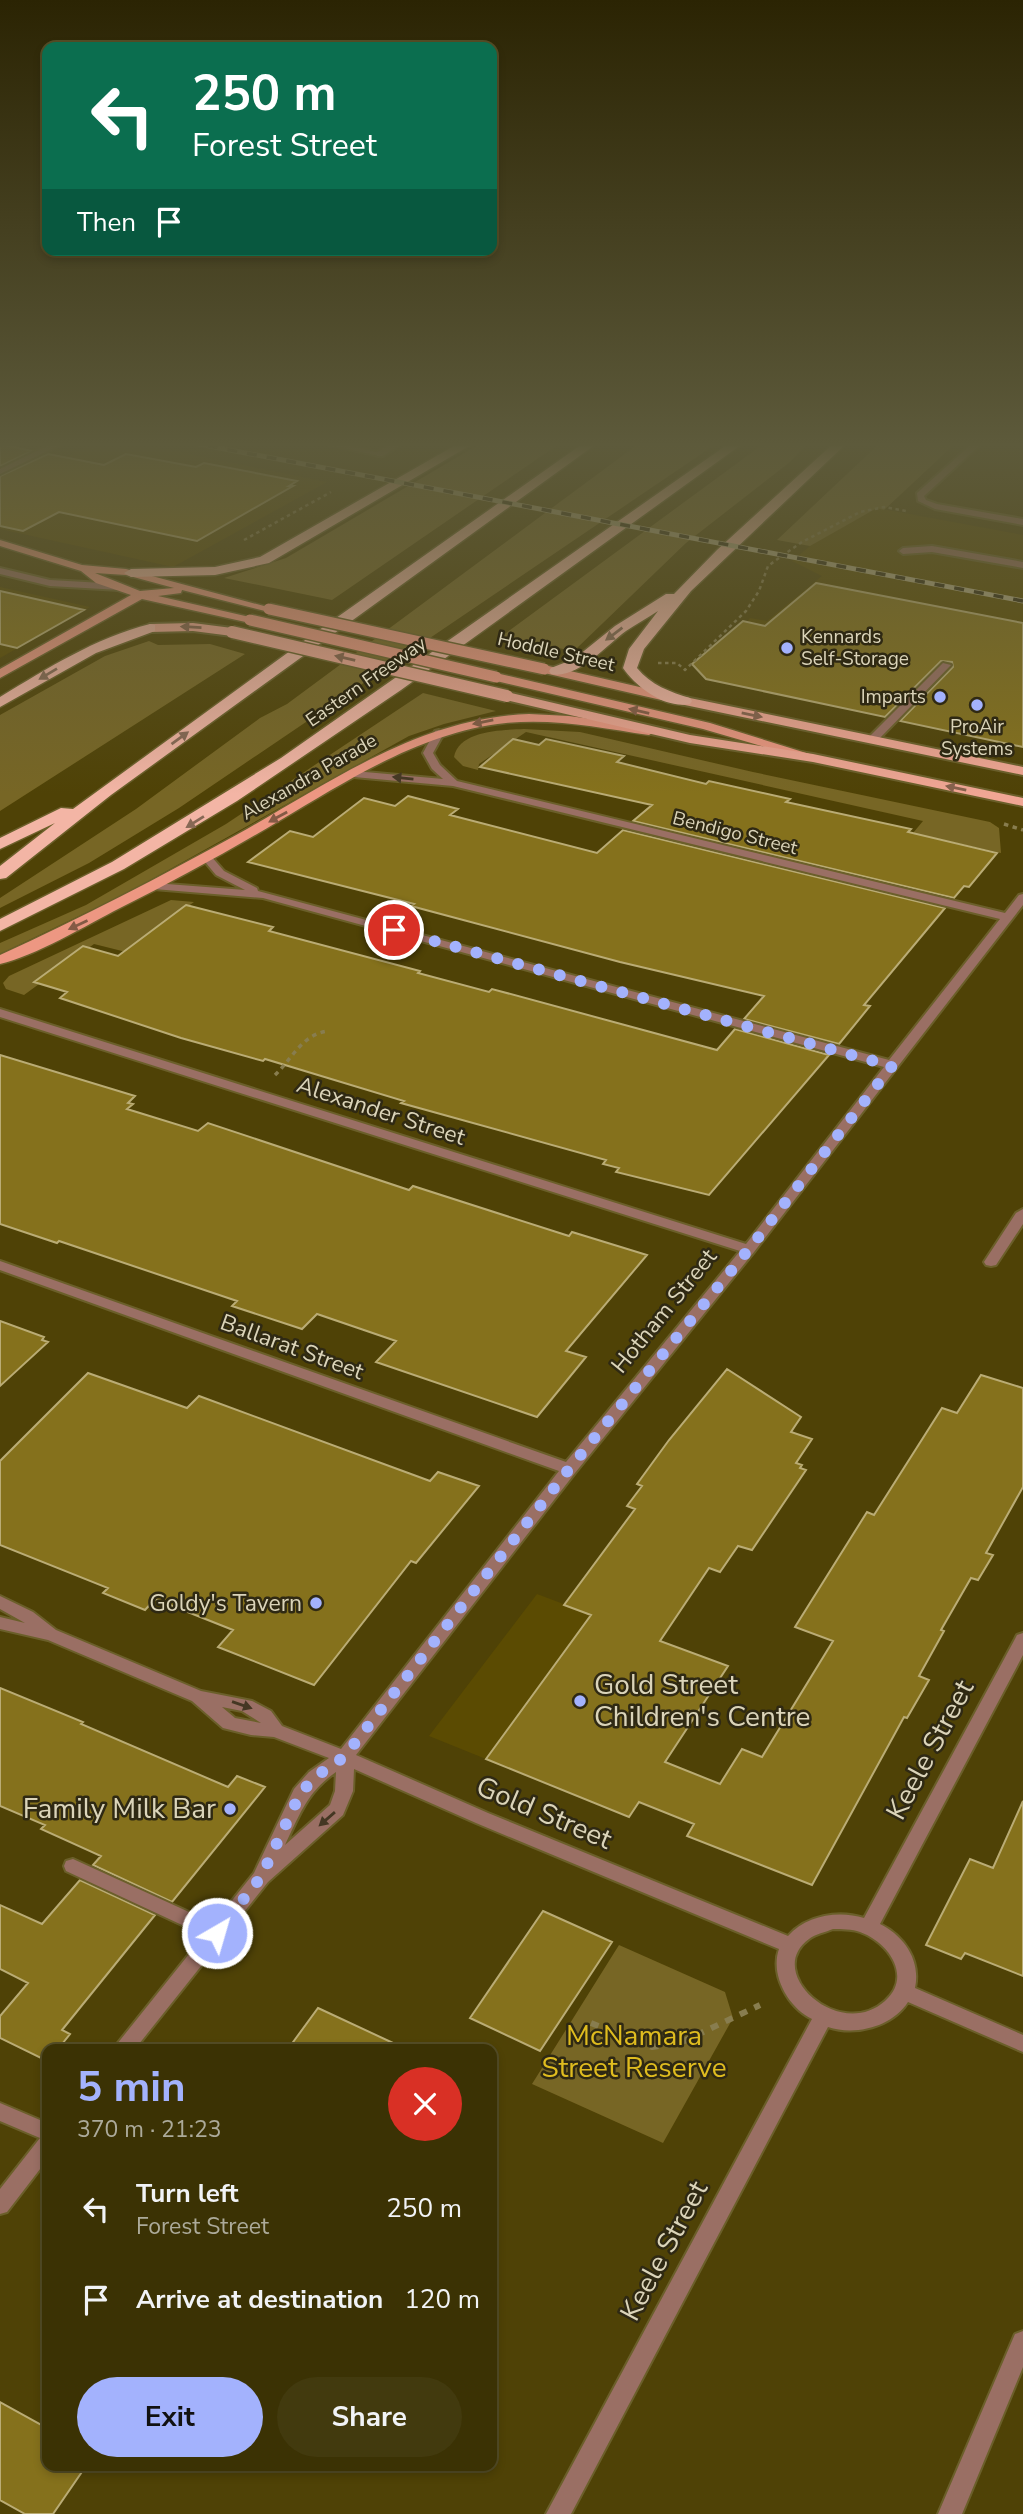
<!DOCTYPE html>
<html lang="en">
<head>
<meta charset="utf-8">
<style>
  body { margin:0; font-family:"Nunito Sans",sans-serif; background:#423a0e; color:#f1f3f6; height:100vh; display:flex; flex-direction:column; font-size:26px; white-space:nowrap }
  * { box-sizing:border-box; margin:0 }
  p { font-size:23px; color:#acaa9a }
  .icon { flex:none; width:38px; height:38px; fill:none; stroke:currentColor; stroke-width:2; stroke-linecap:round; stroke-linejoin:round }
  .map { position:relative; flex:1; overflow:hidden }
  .side { position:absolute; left:42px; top:2044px; width:455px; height:427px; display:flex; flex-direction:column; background:#3b3204; border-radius:14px; box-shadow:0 4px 10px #0003,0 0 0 2px #544d26 }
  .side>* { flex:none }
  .top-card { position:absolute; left:42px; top:42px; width:455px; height:214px; border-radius:14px; box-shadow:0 4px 10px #0003,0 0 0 2px #544d26; background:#0b6e4f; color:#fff; overflow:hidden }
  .pin { position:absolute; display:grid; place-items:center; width:60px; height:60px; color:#fff; margin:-30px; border:4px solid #fff; border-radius:50%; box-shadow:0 2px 7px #0007 }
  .me { position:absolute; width:77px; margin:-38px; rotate:38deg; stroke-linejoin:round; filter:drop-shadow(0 0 5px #0008) }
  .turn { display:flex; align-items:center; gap:24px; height:147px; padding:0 35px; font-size:32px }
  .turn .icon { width:91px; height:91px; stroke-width:2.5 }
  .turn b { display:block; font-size:49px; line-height:60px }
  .then { display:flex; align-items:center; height:66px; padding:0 35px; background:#0003; gap:14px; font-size:26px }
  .round { display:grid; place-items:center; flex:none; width:74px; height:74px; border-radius:37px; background:#423a0e }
  .summary { display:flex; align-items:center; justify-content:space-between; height:119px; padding:0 35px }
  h1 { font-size:42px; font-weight:700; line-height:52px; color:#a3b2fd }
  .button { display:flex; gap:14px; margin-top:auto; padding:14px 35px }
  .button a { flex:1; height:80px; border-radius:42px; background:#a3b2fd; color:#111; font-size:28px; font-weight:700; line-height:80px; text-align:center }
  .button a+a { background:#423a0e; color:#f1f3f6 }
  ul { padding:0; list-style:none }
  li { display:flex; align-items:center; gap:21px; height:91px; padding:0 35px }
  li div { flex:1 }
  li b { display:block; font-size:26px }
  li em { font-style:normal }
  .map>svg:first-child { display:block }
  .built { fill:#5b4b02 }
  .green { fill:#776625 }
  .building { fill:#85711c; stroke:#baac75; stroke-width:2 }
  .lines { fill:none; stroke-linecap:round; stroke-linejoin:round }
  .service-casing { stroke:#6b5f2a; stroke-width:4 }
  .minor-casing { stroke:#6b5f2a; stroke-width:4 }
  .primary-casing { stroke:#6b5f2a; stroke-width:3 }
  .trunk-casing { stroke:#6b5f2a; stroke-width:4 }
  .motorway-casing { stroke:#6b5f2a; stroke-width:3 }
  .path-far2 { stroke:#887d4f; stroke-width:2.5; stroke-dasharray:3.5 3.5; stroke-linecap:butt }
  .path-far1 { stroke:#887d4f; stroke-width:3.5; stroke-dasharray:4.5 4.5; stroke-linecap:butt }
  .path { stroke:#887d4f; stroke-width:6; stroke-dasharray:8 8; stroke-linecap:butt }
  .service { fill:#9a6f64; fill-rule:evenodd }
  .minor { fill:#9a6f64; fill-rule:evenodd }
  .primary { fill:#ed9782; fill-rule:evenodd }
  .trunk { fill:#f0a694; fill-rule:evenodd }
  .motorway { fill:#f3b5a5; fill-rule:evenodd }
  .rail-casing { stroke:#b5ac88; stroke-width:5 }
  .rail { stroke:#2f2913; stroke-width:3.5; stroke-dasharray:10; stroke-linecap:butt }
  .primary-bridge-casing { stroke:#6b5f2a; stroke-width:14; stroke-linecap:butt }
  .trunk-bridge-casing { stroke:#6b5f2a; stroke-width:15; stroke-linecap:butt }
  .primary-bridge { stroke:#ed9782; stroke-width:11 }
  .trunk-bridge { stroke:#f0a694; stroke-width:12 }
  .oneway { fill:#86614d }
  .oneway2 { fill:#876855 }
  .oneway3 { fill:#845a45 }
  .oneway4 { fill:#443723 }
  .route { stroke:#a3b2fd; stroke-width:12; stroke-dasharray:0 21.6 }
  .poi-dot { fill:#a3b2fd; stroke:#2f2913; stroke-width:2.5 }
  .labels { text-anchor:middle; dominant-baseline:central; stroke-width:5; stroke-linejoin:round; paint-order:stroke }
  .far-poi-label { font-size:19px; fill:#dbd4b9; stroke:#2f2913; text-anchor:start }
  .far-street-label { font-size:19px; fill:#dbd4b9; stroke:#2f2913 }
  .street-label { font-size:23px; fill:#dbd4b9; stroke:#2f2913 }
  .poi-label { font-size:23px; fill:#dbd4b9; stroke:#2f2913; text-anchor:end }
  .near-poi-label { font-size:28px; fill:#dbd4b9; stroke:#2f2913; text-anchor:start }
  .near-street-label { font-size:28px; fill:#dbd4b9; stroke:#2f2913 }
  .near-park-label { font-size:28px; fill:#dfbc1f; stroke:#2f2913 }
</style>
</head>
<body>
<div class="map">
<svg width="1023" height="2514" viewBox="0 0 1023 2514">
  <rect width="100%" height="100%" fill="#4f4206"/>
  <!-- built -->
  <path class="built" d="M 98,442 L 130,442 L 327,482 L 173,567 L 0,529 L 0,487 Z
    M 877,508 L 1023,535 L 1023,747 L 885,718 L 746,623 L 750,618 L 767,621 L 822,576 L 792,561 L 816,541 Z
    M 0,587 L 90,607 L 0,658 Z
    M 537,1594 L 728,1666 L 629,1817 L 429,1736 Z"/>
  <!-- green -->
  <path class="green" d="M 483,442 L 562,442 L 332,600 L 224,578 L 286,558 Z
    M 641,442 L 719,442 L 179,808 L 89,863 L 0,908 L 0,898 L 136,809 L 260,718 L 287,704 Z
    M 766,442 L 809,442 L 790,462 L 686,543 L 576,649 L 563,649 L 502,636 Z
    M 881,442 L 957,442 L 884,510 L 877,508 L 810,546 L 777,540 Z
    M 149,641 L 158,645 L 210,644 L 245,654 L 0,811 L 0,715 L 105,656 Z
    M 423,693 L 496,711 L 444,724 L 409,736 L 129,892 L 0,954 L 0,943 L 86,905 L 226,824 Z
    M 524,729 L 580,732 L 753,772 L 990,822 L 999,828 L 1001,853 L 913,833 L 923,821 L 526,732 L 479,764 L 478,770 L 463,766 L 454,757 C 459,730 502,730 524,729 Z
    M 171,900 L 194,902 L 126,952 L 94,944 L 24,995 L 6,989 L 3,983 L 9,976 Z
    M 619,1945 L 725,1992 L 733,2018 L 663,2143 L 532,2084 Z"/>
  <!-- building -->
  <path class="building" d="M 0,444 L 32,451 L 0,466 Z
    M 48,454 L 104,465 L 126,454 L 196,467 L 204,463 L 297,481 L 289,486 L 293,486 L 197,541 L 59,512 L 23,531 L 0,526 L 0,476 Z
    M 816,583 L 1023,623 L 1023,747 L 900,721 L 953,667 L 952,662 L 941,661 L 885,717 L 706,679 L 692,664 L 743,621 L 765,626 Z
    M 0,591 L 84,610 L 17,648 L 0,644 Z
    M 513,739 L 539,745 L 546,739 L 624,756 L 617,762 L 706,784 L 709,781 L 790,799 L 786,802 L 911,829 L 908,832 L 997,853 L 969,887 L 964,886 L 954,898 L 633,821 L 652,805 L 480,767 Z
    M 408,796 L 458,809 L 450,815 L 597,853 L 623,830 L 945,908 L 864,1005 L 870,1006 L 839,1044 L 744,1019 L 764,996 L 620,962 L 411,906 L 414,904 L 248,862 L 290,831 L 313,837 L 364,798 L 395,806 Z
    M 186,905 L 273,927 L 269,931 L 420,971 L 418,973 L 489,992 L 492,989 L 717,1050 L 735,1029 L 829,1055 L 709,1195 L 616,1172 L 619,1168 L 603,1164 L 606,1160 L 401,1103 L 404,1101 L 265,1059 L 263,1061 L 181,1038 L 60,998 L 67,992 L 34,982 L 83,946 L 118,956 Z
    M 0,1055 L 135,1096 L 128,1103 L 133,1104 L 127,1109 L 198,1131 L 208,1123 L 409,1190 L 413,1186 L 569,1236 L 572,1232 L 647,1255 L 566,1351 L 586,1357 L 537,1417 L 376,1362 L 396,1341 L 317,1314 L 302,1329 L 232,1306 L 237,1301 L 59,1241 L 57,1243 L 0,1224 Z
    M 0,1321 L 44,1337 L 42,1340 L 48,1342 L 0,1386 Z
    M 727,1369 L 801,1417 L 791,1432 L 812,1439 L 796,1463 L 802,1465 L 800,1468 L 806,1470 L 752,1550 L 738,1546 L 720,1572 L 709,1568 L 660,1641 L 728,1666 L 665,1762 L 720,1784 L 742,1749 L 762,1757 L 833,1641 L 795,1627 L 867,1512 L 874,1515 L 942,1408 L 957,1413 L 981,1375 L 1023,1388 L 1023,1487 L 986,1553 L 993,1555 L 978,1580 L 971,1578 L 941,1630 L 944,1631 L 919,1676 L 929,1680 L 907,1718 L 904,1717 L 812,1885 L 687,1836 L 694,1824 L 639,1802 L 629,1817 L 486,1759 L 591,1615 L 564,1605 L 635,1509 L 627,1506 L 642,1486 L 637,1484 L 669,1440 Z
    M 88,1373 L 187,1408 L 199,1396 L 430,1481 L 438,1472 L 479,1486 L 416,1563 L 411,1561 L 314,1685 L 218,1647 L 233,1630 L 155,1599 L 145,1610 L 103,1593 L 108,1588 L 0,1545 L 0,1461 Z
    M 0,1688 L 83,1722 L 81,1724 L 228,1787 L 237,1776 L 265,1787 L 172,1902 L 93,1865 L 101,1856 L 41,1829 L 45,1825 L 0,1806 Z
    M 1023,1801 L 1023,1976 L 965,1953 L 961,1959 L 926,1945 L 970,1859 L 993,1868 Z
    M 80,1880 L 155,1915 L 62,2030 L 70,2034 L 58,2049 L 47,2049 L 47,2061 L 0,2038 L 0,2016 L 28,1983 L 0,1969 L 0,1905 L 42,1924 Z
    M 543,1911 L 612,1942 L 540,2051 L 470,2018 Z
    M 318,2008 L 406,2049 L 288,2049 Z
    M 0,2402 L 47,2428 L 47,2466 L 86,2466 L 53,2514 L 25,2514 L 0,2500 Z"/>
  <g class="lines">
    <defs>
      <path id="service" d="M 316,442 L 334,442 L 384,454 L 380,456 Z
        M 932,546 L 1023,562 L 1023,568 L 932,552 L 903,554 L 899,551 L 903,548 Z
        M 943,663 L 951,665 L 877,741 L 869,741 L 869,737 Z
        M 1023,1209 L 1023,1224 L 996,1265 L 991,1266 L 986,1265 L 984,1262 L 1016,1213 Z
        M 73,1859 L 224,1928 L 227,1933 L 224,1938 L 217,1941 L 210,1938 L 66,1871 L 64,1866 L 66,1861 Z
        M 1023,2331 L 1023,2367 L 962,2514 L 938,2514 L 1015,2334 Z"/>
      <path id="minor" d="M 55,442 L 66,442 L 0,474 L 0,469 Z
        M 394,442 L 404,442 L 383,456 L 377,456 L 377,452 Z
        M 974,442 L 983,442 L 924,496 L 926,500 L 937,504 L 1023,519 L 1023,525 L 935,509 L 918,501 L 917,493 Z
        M 0,568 L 50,580 L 120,584 L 124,587 L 120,590 L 50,586 L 0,574 Z
        M 439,730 L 444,733 L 433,753 L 440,765 L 457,781 L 1005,913 L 1019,895 L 1023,894 L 1023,905 L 754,1252 L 575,1473 L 356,1755 L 488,1813 L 788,1936 C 806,1915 839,1910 864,1918 L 1015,1639 L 1017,1635 L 1023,1633 L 1023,1655 L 880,1924 C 904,1936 921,1960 915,1988 L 1023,2035 L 1023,2052 L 908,2002 C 892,2027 855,2036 828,2027 L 571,2514 L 546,2514 L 812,2019 C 788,2007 770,1975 779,1949 L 476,1823 L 354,1769 L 353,1791 L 343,1815 L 268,1882 L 135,2049 L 113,2049 L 254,1873 L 294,1789 L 309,1772 L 329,1758 L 274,1737 L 251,1735 L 223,1728 L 192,1701 L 48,1640 L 0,1629 L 0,1617 L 25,1623 L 0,1609 L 0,1596 L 33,1612 L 56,1630 L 201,1691 L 252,1701 L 271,1711 L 282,1726 L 341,1749 L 559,1471 L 0,1270 L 0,1261 L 566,1462 L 740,1251 L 0,1017 L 0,1009 L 746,1244 L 884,1067 L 263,898 L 154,889 L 148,886 L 154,883 L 245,890 L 216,875 L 201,857 L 206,854 L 210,855 L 224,871 L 257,888 L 258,891 L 889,1060 L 1000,919 L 453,786 L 354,777 L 349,774 L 354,771 L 443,779 L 432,769 L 423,753 L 435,731 ZM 222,1707 L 242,1711 L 261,1723 L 235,1718 ZM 336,1772 L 335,1791 L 330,1805 L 285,1845 C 300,1814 307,1792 336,1772 ZM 833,1929 C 842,1929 852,1929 860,1932 C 888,1942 913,1976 885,2001 C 839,2042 763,1972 809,1939 C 815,1934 826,1932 833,1929 Z
        M 0,2103 L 47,2123 L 47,2160 L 7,2212 L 0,2214 L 0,2189 L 40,2138 L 0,2121 Z"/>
      <path id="primary" d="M 0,540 L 82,565 L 126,569 L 275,609 L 269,612 L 182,590 L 181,593 L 158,596 L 254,618 L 254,622 L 250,623 L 142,599 L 0,678 L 0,669 L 131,595 L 96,583 L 81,571 L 0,546 ZM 95,573 L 126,575 L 174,588 L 140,591 Z
        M 544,665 L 670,694 L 676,698 L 670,702 L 540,672 L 540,666 Z
        M 496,673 L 710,723 L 819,757 L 813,761 L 703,729 L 492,680 L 492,674 Z
        M 529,714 L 569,716 L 649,727 L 655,731 L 649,735 C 602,728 554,718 506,723 C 422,732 350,779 279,821 C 227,852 174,881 120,908 C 87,925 35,956 0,964 L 0,955 C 81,918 160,877 238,834 C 331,782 419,718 529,714 Z"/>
      <path id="trunk" d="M 193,623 L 232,628 L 238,632 L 232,636 L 193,631 L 150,632 L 144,628 L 150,624 Z
        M 507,692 L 690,735 L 813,754 L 1023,798 L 1023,806 L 813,762 L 690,743 L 502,699 L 500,696 Z
        M 685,697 L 1023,767 L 1023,775 L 680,704 L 678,701 Z"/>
      <path id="motorway" d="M 461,442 L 476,442 L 269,563 L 215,575 L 131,577 L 124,573 L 131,569 L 215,567 L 260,557 Z
        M 585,442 L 599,442 L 111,795 L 6,878 L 0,879 L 0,866 L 55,823 L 0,849 L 0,838 L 61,808 L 73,809 L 312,635 Z
        M 731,442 L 745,442 L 401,690 L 237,801 L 124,869 L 0,931 L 0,919 L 112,862 L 281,758 Z
        M 835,442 L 848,442 L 691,591 L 644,649 L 637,668 C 651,685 670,692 690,698 L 692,701 L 690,704 C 665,709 636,687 623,668 L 629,649 L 658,611 C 648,618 636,624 626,631 C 607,645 576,680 551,674 L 549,671 L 551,668 L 574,659 L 615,626 L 666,594 L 674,594 L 717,550 Z
        M 150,624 L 155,625 L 155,631 L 96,653 L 0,707 L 0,697 C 48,668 95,638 150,624 Z"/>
    </defs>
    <!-- service casing -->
    <use href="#service" class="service-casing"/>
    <!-- minor casing -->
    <use href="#minor" class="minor-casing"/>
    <!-- primary casing -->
    <use href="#primary" class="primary-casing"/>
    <!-- trunk casing -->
    <use href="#trunk" class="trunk-casing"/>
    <!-- motorway casing -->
    <use href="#motorway" class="motorway-casing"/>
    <!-- path-far2 -->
    <path class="path-far2" d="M 244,540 L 331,492
      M 658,663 L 677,663 L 685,670 L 746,611 L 759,591 L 768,566 L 779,558 L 802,542 L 860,512 L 884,507 L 906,511"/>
    <!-- path-far1 -->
    <path class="path-far1" d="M 1004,824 L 1023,830
      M 275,1075 C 292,1059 303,1033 329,1031"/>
    <!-- path -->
    <path class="path" d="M 591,2023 L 652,2047 L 682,2042 L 760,2005"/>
    <!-- service -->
    <use href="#service" class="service"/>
    <!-- minor -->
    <use href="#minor" class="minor"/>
    <!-- primary -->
    <use href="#primary" class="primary"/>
    <!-- trunk -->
    <use href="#trunk" class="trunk"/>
    <!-- motorway -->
    <use href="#motorway" class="motorway"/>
    <defs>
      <path id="rail" d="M 188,442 L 1023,601"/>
    </defs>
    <!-- rail casing -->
    <use href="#rail" class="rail-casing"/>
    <!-- rail -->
    <use href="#rail" class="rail"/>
    <defs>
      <path id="primary-bridge" d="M 269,609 L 544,669
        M 250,620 L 496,677"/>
      <path id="trunk-bridge" d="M 232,632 L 507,696"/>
    </defs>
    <!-- primary-bridge casing -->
    <use href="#primary-bridge" class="primary-bridge-casing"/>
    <!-- trunk-bridge casing -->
    <use href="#trunk-bridge" class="trunk-bridge-casing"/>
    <!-- primary-bridge -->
    <use href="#primary-bridge" class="primary-bridge"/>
    <!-- trunk-bridge -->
    <use href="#trunk-bridge" class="trunk-bridge"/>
  </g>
  <!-- one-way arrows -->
  <defs><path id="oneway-solid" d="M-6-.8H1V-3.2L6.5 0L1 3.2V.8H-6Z" transform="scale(1.75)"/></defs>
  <g class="oneway">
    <use href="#oneway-solid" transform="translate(191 627) rotate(-177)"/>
    <use href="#oneway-solid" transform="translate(345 658) rotate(-167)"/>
    <use href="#oneway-solid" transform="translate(752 715) rotate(11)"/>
    <use href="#oneway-solid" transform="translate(956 788) rotate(-168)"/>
  </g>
  <g class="oneway2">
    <use href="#oneway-solid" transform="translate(614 634) rotate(143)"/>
    <use href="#oneway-solid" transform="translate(48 674) rotate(149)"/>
    <use href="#oneway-solid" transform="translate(180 738) rotate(-36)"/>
    <use href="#oneway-solid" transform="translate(195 822) rotate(148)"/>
  </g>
  <g class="oneway3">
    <use href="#oneway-solid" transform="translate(639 711) rotate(-167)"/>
    <use href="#oneway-solid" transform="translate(483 722) rotate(169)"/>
    <use href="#oneway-solid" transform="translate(278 817) rotate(151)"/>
    <use href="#oneway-solid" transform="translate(78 925) rotate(155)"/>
  </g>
  <g class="oneway4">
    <use href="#oneway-solid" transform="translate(403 778) rotate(-174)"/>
    <use href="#oneway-solid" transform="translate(242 1705) rotate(19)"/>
    <use href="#oneway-solid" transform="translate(327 1819) rotate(139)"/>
  </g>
  <!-- sky -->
  <linearGradient id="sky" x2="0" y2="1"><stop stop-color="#2b2403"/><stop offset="0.56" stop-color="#5d5a3b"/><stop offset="1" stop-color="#5d5a3b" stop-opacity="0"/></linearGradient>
  <rect width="1023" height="794" fill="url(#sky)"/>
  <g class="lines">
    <!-- route -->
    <path class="route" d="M 217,1933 L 261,1877 L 300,1794 L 315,1777 L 344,1757 L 569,1469 L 749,1249 L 892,1066 L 394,930"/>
  </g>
  <!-- markers -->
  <g class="poi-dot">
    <circle cx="787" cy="648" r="7"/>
    <circle cx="940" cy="697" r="7"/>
    <circle cx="977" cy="705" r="7"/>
    <circle cx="316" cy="1603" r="7"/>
    <circle cx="580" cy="1701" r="7"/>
    <circle cx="230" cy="1809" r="7"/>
  </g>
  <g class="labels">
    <!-- far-poi labels -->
    <g class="far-poi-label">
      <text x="801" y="637">Kennards<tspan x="801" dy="22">Self-Storage</tspan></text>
      <text x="926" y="697" text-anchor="end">Imparts</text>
      <text x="977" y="727" text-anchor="middle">ProAir<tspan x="977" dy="22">Systems</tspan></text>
    </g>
    <!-- far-street labels -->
    <g class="far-street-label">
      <text transform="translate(556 652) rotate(13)">Hoddle Street</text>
      <text transform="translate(366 682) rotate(-35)">Eastern Freeway</text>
      <text transform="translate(309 777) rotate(-30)">Alexandra Parade</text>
      <text transform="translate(735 833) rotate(14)">Bendigo Street</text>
    </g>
    <!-- street labels -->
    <g class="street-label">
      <text transform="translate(381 1111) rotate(18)">Alexander Street</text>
      <text transform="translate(664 1311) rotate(-51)">Hotham Street</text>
      <text transform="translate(292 1347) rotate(20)">Ballarat Street</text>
    </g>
    <!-- poi labels -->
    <g class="poi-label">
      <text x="302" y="1603">Goldy's Tavern</text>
    </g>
    <!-- near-poi labels -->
    <g class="near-poi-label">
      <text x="594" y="1685">Gold Street<tspan x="594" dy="32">Children's Centre</tspan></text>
      <text x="216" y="1809" text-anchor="end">Family Milk Bar</text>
    </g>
    <!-- near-street labels -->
    <g class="near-street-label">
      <text transform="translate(930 1750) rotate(-62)">Keele Street</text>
      <text transform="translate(544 1813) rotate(23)">Gold Street</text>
      <text transform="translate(664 2251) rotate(-62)">Keele Street</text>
    </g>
    <!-- near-park labels -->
    <g class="near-park-label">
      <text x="634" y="2036">McNamara<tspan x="634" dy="32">Street Reserve</tspan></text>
    </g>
  </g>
</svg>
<div class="pin" style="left:394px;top:930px;background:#d93025"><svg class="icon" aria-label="arrive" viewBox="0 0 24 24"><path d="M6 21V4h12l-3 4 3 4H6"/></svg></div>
<svg class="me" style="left:217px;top:1933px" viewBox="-20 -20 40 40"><circle r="17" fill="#a3b2fd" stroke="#fff" stroke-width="3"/><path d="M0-11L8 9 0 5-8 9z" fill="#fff"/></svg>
<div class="top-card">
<div class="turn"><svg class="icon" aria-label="left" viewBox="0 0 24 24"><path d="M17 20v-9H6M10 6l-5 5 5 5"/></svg><div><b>250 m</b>Forest Street</div></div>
<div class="then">Then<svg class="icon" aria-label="arrive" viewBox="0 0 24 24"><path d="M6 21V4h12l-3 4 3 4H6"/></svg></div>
</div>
<section class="side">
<div class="summary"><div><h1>5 min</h1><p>370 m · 21:23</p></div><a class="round" style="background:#d93025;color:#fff"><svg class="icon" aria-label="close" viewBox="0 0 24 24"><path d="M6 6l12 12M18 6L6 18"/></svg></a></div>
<ul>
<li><svg class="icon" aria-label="left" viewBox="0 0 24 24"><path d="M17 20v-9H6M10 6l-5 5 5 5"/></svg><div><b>Turn left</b><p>Forest Street</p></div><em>250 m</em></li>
<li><svg class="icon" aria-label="arrive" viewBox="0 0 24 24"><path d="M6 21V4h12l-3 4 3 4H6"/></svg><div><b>Arrive at destination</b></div><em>120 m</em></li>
</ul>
<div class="button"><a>Exit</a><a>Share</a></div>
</section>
</div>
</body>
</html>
